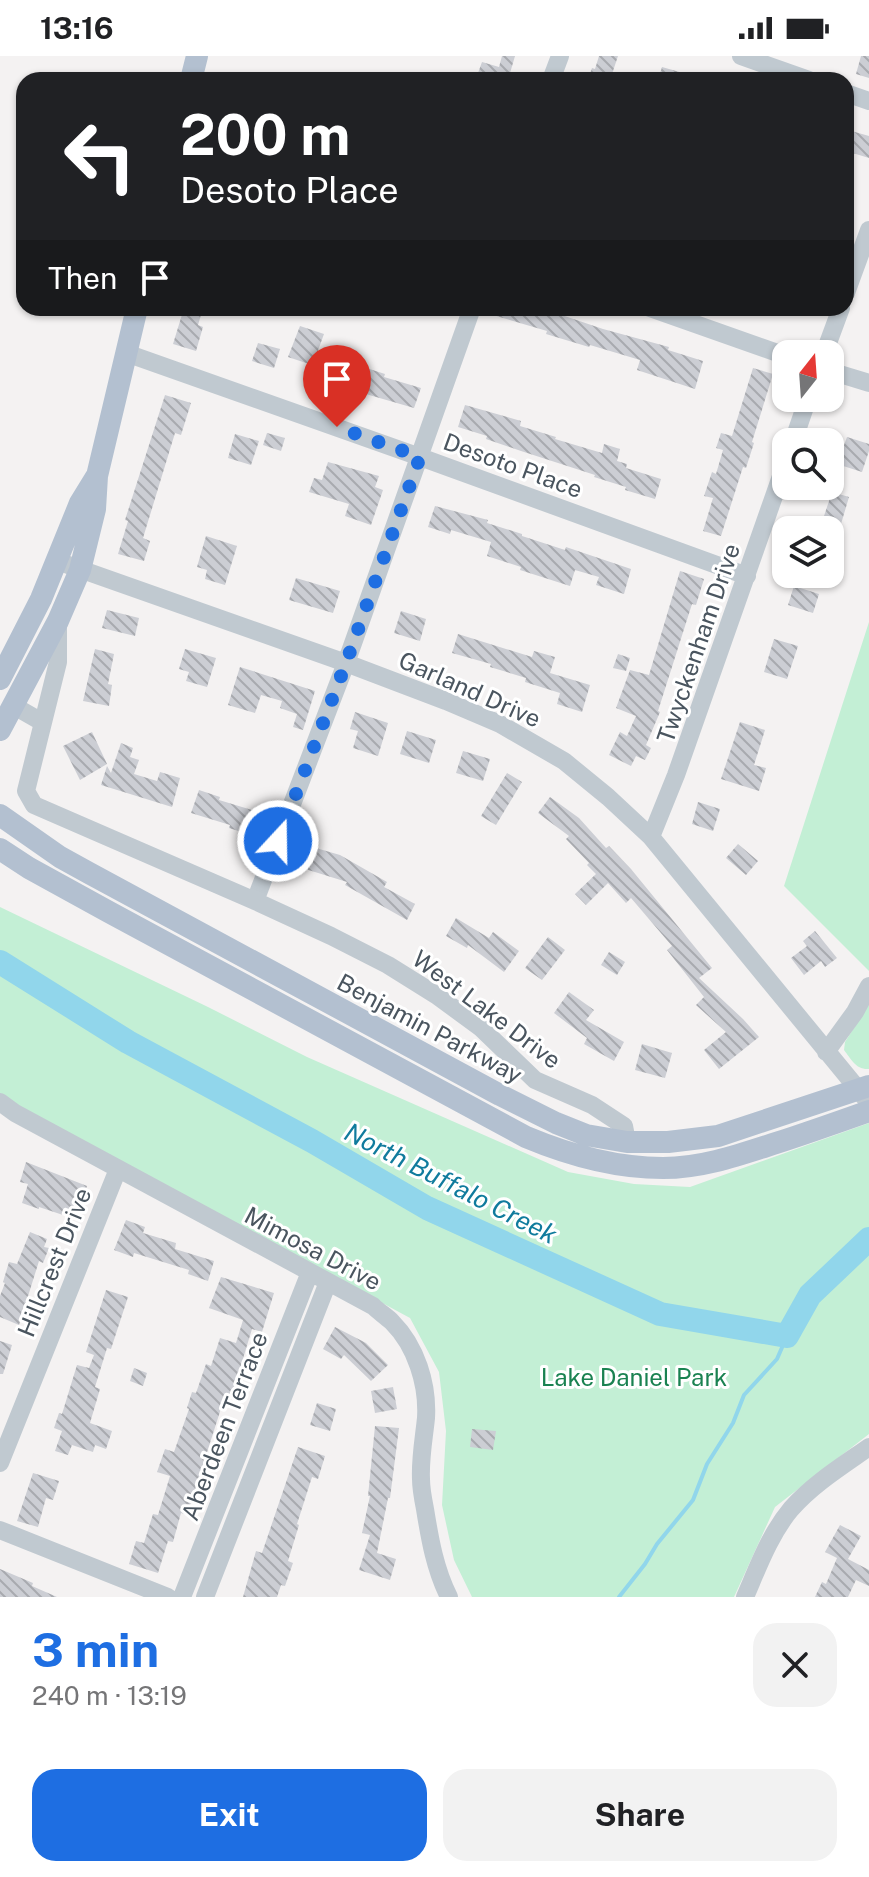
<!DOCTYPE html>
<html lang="en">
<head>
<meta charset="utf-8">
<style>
  body { margin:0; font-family:"Public Sans",sans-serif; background:#f2f2f2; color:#202124; height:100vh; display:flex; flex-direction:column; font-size:30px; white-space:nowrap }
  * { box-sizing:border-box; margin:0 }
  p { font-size:26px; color:#757577 }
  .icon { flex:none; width:44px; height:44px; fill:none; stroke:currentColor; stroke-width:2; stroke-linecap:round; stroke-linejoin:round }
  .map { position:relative; height:1541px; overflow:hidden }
  .panel { display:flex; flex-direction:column; background:#fff; flex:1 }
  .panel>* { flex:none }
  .banner { position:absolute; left:16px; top:16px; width:838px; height:244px; border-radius:24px; box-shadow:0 2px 6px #0004; background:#202124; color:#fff; overflow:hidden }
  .needle { width:52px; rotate:17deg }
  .buttons { position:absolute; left:772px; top:284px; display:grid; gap:16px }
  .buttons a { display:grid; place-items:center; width:72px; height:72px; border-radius:16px; background:#fff; box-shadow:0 2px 6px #0004; font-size:40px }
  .pin { position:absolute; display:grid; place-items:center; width:68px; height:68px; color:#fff; margin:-82px -34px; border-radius:50% 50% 50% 0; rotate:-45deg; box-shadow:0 0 8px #0007 }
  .pin .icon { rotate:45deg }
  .me { position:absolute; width:88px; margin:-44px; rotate:21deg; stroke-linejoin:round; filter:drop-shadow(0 0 6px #0008) }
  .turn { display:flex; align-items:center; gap:28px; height:168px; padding:0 32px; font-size:36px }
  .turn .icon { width:104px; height:104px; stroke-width:2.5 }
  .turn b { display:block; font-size:56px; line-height:68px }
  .then { display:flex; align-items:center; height:76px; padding:0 32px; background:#0003; gap:16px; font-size:30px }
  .round { display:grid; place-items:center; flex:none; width:84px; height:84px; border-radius:24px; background:#f2f2f2 }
  .overview { display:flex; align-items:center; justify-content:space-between; height:136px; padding:0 32px }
  h1 { font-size:48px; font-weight:700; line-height:60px; color:#1e6ee2 }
  .action { display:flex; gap:16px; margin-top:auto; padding:16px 32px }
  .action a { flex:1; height:92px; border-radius:24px; background:#1e6ee2; color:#fff; font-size:32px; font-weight:700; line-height:92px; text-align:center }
  .action a+a { background:#f2f2f2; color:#202124 }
  .status { display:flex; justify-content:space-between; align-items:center; height:56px; padding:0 40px; background:#fff; direction:ltr }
  .status svg { height:22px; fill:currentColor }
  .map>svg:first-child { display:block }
  .park { fill:#c3efd5 }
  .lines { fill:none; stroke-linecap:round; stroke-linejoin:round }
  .stream { stroke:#91d6eb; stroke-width:4 }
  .river { stroke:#91d6eb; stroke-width:24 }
  .building { fill:url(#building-back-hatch) }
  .minor { stroke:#c0c9d0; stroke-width:18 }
  .major { stroke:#b3c0d0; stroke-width:22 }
  .route { stroke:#1e6ee2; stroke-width:14; stroke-dasharray:0 25.2 }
  .labels { text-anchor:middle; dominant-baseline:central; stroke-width:6; stroke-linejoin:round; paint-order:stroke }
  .street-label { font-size:24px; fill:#4a555f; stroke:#fff }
  .park-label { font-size:24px; fill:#1a8251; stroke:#fff }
  .water-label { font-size:26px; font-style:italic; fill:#107b9d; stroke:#fff }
</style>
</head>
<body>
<div class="status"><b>13:16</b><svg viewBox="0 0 49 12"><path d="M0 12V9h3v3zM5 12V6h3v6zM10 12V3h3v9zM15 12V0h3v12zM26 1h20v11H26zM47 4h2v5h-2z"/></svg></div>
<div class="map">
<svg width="869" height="1541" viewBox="0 0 869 1541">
  <defs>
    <pattern id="building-back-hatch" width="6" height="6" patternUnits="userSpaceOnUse" patternTransform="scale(2)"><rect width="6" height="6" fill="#ccced4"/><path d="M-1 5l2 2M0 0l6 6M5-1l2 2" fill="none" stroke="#a8aaaf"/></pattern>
  </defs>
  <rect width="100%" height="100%" fill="#f4f2f2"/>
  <!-- park -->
  <path class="park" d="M 869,566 L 869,915 L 784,830 Z
    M 0,851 L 208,951 L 307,1001 L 568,1116 L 634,1128 L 690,1131 L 869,1067 L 869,1378 L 775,1451 L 734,1541 L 472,1541 L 454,1504 L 442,1449 L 446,1375 L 439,1316 L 410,1262 L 157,1125 L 0,1043 Z
    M 869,948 L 869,1013 C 856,1014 851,1003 844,994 L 845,986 Z"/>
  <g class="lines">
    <!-- stream -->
    <path class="stream" d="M 619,1541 L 645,1508 L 657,1488 L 693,1444 L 707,1408 L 733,1367 L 744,1339 L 777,1303 L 787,1280"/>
    <!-- river -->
    <path class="river" d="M 0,906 L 128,986 L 312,1085 L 427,1152 L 660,1258 L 787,1280 L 810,1239 L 869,1183"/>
  </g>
  <!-- building -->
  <path class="building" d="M 502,0 L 515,0 L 508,24 L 485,24 L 487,19 L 478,17 L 482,6 L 499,11 Z
    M 599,0 L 618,0 L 610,24 L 588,24 L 592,12 L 595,13 Z
    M 861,0 L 869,0 L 869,22 L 856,18 Z
    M 662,11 L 697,21 L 697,24 L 658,24 Z
    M 848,74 L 869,80 L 869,102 L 846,95 L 846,81 Z
    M 184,252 L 203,252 L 198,269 L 203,271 L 196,295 L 173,288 Z
    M 484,252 L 541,252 L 603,273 L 669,291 L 668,294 L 703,305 L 695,333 L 637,314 L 640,304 L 590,289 L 589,291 L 546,278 L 547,275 L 483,256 Z
    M 300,270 L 324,278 L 316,300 L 359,313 L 360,310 L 385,318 L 384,321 L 421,332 L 414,352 L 352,334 L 353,332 L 318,321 L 321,312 L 288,301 Z
    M 258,287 L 280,293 L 274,312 L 252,305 Z
    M 753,312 L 773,318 L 752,386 L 754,387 L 746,412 L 743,411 L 721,480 L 703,475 L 713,442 L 704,440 L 712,416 L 716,418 L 723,394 L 716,392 L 721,377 L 732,380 Z
    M 165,339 L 191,347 L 181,379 L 175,377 L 143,482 L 150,485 L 144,505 L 118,498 L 128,465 L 125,464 Z
    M 465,349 L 521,365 L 520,370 L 556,381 L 555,383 L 602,397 L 604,388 L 620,393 L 617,405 L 627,408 L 626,412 L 661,423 L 655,443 L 625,434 L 626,431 L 594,421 L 595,419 L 521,395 L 486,383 L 487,380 L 458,371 Z
    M 267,377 L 285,382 L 281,395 L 263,389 Z
    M 235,378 L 259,385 L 251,409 L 228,402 Z
    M 847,381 L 869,388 L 869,395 L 862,416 L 837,408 Z
    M 328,406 L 379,420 L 375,431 L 383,434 L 371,469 L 345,460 L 349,448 L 309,436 L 314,422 L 322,424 Z
    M 832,436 L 849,441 L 841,468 L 823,463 Z
    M 435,450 L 488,464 L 487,467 L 522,478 L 522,480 L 565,494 L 566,491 L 631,513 L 624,538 L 596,529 L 599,521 L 575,514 L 570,530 L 520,514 L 521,511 L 487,500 L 491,486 L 451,474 L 450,478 L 428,471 Z
    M 206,480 L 237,490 L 225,529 L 205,523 L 207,514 L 197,511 Z
    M 680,515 L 704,523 L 696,549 L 692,548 L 658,655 L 660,656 L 646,689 L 651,692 L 645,704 L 636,700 L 631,710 L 609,699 L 620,676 L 627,680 L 636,660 L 616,652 L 630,614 L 649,619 Z
    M 296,522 L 340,535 L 333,557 L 289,544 Z
    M 794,530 L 819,538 L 813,557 L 788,549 Z
    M 107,554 L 139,562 L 135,580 L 102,572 Z
    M 401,555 L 426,563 L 420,585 L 394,577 Z
    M 458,578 L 532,601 L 534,595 L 555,601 L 550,617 L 590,629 L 582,656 L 557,648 L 560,637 L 525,626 L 526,622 L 490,611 L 491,608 L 452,597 Z
    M 774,583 L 798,590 L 787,623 L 764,616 Z
    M 95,593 L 114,598 L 108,628 L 112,629 L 109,650 L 83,645 Z
    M 185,593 L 216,602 L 207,631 L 186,625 L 189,616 L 179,613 Z
    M 618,598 L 630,602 L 626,615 L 613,612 Z
    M 240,611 L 315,635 L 303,674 L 293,671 L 297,658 L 280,652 L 282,645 L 261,639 L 255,657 L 228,649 Z
    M 355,656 L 388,667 L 378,700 L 353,692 L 358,675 L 350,673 Z
    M 740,666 L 765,674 L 754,709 L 766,712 L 759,735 L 721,723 Z
    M 407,675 L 436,684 L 429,707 L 400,698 Z
    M 92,676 L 107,708 L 80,724 L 63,690 Z
    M 121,687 L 133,692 L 130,701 L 139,704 L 134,718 L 157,725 L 160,716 L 180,722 L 172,751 L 101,729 L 107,710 L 111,717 Z
    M 463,695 L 490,703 L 483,725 L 456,717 Z
    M 507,717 L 522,726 L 496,769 L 481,760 Z
    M 199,734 L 220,741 L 219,744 L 265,758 L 258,781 L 229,772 L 230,769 L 191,757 Z
    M 550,741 L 579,762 L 606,792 L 609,790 L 631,813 L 712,912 L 699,922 L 743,963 L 759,981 L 719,1013 L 704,994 L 726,976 L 696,949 L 704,941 L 667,894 L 672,890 L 631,842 L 626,847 L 608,827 L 586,849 L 575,838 L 596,818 L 587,809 L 589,807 L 566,783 L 569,780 L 538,757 Z
    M 698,746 L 720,753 L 713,775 L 692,768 Z
    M 738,788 L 758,805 L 746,819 L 726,802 Z
    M 309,790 L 340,799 L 387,826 L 384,831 L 415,848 L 407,864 L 345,829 L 347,826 L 302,812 Z
    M 456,862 L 489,882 L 493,876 L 519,895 L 504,916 L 468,889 L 467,892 L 446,880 Z
    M 815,875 L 837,902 L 825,911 L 821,905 L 804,919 L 791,902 L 807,890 L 803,885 Z
    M 548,881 L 565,894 L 542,924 L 525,912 Z
    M 609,896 L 625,906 L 617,919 L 601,909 Z
    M 569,936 L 594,954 L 586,964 L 624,986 L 614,1005 L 584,988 L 587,982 L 554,957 Z
    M 642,988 L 672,997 L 665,1022 L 635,1014 Z
    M 26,1106 L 87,1130 L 75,1163 L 39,1151 L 39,1153 L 22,1147 L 28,1128 L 20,1126 Z
    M 126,1164 L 145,1171 L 143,1177 L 176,1187 L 175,1193 L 214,1205 L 208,1225 L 188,1218 L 189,1214 L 134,1197 L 133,1201 L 114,1194 Z
    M 30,1176 L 47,1183 L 44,1191 L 49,1192 L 43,1207 L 39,1205 L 19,1269 L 0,1261 L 0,1240 L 5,1227 L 3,1226 L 9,1206 L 17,1208 Z
    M 221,1221 L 274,1237 L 262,1276 L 252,1273 L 231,1342 L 225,1340 L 187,1459 L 181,1457 L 173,1486 L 168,1485 L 158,1517 L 129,1508 L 136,1485 L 144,1487 L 153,1458 L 158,1459 L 170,1420 L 157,1416 L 165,1393 L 174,1396 L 189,1353 L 187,1352 L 192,1336 L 196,1337 L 206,1308 L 211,1310 L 220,1282 L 236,1287 L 243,1264 L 209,1252 Z
    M 106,1234 L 128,1241 L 111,1293 L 107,1292 L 95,1331 L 100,1333 L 90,1367 L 112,1375 L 106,1393 L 95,1389 L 93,1396 L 72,1389 L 68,1399 L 55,1395 L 62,1375 L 54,1372 L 59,1357 L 62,1358 L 77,1309 L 89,1312 L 94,1299 L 86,1296 Z
    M 335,1271 L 366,1287 L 388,1309 L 371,1325 L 344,1299 L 341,1303 L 323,1293 Z
    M 0,1285 L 12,1289 L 3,1318 L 0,1318 Z
    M 134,1312 L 147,1317 L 143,1330 L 130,1325 Z
    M 393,1331 L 397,1353 L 375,1357 L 371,1335 Z
    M 317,1347 L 336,1353 L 330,1375 L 310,1369 Z
    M 375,1370 L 399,1372 L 390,1442 L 388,1442 L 377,1497 L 396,1503 L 390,1524 L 359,1514 L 370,1479 L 362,1477 L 370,1440 L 368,1440 Z
    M 472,1373 L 496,1375 L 493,1394 L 470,1391 Z
    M 298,1391 L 325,1400 L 318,1423 L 312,1421 L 297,1468 L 299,1469 L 288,1505 L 293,1507 L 285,1530 L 281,1529 L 277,1541 L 243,1541 L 256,1495 L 262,1497 Z
    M 33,1417 L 59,1425 L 53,1444 L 46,1442 L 38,1471 L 17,1465 Z
    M 840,1469 L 861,1480 L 848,1503 L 869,1514 L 869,1530 L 856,1524 L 848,1541 L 815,1541 L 822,1526 L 826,1528 L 837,1502 L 825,1496 Z
    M 0,1513 L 33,1527 L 32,1530 L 57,1541 L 0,1541 Z"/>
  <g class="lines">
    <!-- minor -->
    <path class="minor" d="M 741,0 L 809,24
      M 551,24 L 560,0
      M 846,37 L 869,45
      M 846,237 L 869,174
      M 650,252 L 786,300
      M 126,297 L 420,401 L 747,520
      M 824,298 L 841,252
      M 830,315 L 869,327
      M 793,386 L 808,342
      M 57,505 L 346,607 L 446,645 L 500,668 L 564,705 L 608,741 L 651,781 L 866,1043
      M 58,566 L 58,606 L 26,735 L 34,749 L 255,845 L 331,880 L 388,909 L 436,939 L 481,972 L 535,1024 L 592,1049 L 624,1070 L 627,1086
      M 14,650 L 42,666
      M 651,781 L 676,719 L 786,406
      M 255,845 L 346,607 L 472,252
      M 826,996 L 855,956 L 869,930
      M 0,1046 L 15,1057 L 373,1250 C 379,1256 386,1260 392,1266 C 416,1290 428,1328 426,1362 C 424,1382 420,1402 421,1423 C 421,1433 423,1443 425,1453 C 430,1484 435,1513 449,1541
      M 0,1407 L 118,1113
      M 0,1474 L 168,1541
      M 182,1541 L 310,1216
      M 205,1541 L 328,1226
      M 745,1541 C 758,1511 770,1478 791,1453 C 813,1428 842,1410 869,1391"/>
    <!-- major -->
    <path class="major" d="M 191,24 L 197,0
      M 0,623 L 41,543 L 80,447 L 96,421
      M 0,674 L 58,565 L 80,514 L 95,453 L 97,420 L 137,252
      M 0,759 L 60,801 L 89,817 L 500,1039 L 556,1067 L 586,1079 L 627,1086 L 668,1086 L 718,1080 L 869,1030
      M 0,793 L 29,812 L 109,856 L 526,1081 C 569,1099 615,1112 663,1112 C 702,1112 739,1099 776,1087 C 807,1077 838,1066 869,1055"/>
  </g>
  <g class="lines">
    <!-- route -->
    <path class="route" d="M 278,785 L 346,607 L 420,401 L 337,371"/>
  </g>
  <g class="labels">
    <!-- street labels -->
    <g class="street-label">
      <text transform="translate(513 409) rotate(20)">Desoto Place</text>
      <text transform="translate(698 587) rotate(-71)">Twyckenham Drive</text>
      <text transform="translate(470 633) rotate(24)">Garland Drive</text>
      <text transform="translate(487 953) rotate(37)">West Lake Drive</text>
      <text transform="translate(430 972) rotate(28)">Benjamin Parkway</text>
      <text transform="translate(313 1192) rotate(28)">Mimosa Drive</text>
      <text transform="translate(54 1206) rotate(-68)">Hillcrest Drive</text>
      <text transform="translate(224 1370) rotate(-69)">Aberdeen Terrace</text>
    </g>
    <!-- park labels -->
    <g class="park-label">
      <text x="634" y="1321">Lake Daniel Park</text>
    </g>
    <!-- water labels -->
    <g class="water-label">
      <text transform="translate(451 1127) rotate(27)">North Buffalo Creek</text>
    </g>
  </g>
</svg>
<div class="buttons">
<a><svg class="needle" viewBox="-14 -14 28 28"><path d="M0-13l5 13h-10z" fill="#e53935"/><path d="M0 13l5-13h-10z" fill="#757577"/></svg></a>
<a><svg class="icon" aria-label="search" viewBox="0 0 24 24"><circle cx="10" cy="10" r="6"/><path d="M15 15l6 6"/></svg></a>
<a><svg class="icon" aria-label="layers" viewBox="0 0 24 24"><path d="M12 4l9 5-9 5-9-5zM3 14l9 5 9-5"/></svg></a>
</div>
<div class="pin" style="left:337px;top:371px;background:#d93025"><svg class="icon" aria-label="arrive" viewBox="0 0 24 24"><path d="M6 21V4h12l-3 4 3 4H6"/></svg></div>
<svg class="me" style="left:278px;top:785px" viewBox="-20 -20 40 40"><circle r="17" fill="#1e6ee2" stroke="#fff" stroke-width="3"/><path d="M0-11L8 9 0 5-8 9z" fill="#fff"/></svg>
<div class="banner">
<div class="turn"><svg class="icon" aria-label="left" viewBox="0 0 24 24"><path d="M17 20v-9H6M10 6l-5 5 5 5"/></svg><div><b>200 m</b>Desoto Place</div></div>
<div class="then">Then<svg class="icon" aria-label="arrive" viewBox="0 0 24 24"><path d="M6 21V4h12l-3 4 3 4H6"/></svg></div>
</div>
</div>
<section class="panel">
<div class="overview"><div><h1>3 min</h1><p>240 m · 13:19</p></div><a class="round"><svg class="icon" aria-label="close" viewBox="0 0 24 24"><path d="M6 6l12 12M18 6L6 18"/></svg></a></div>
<div class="action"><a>Exit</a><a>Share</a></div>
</section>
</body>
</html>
